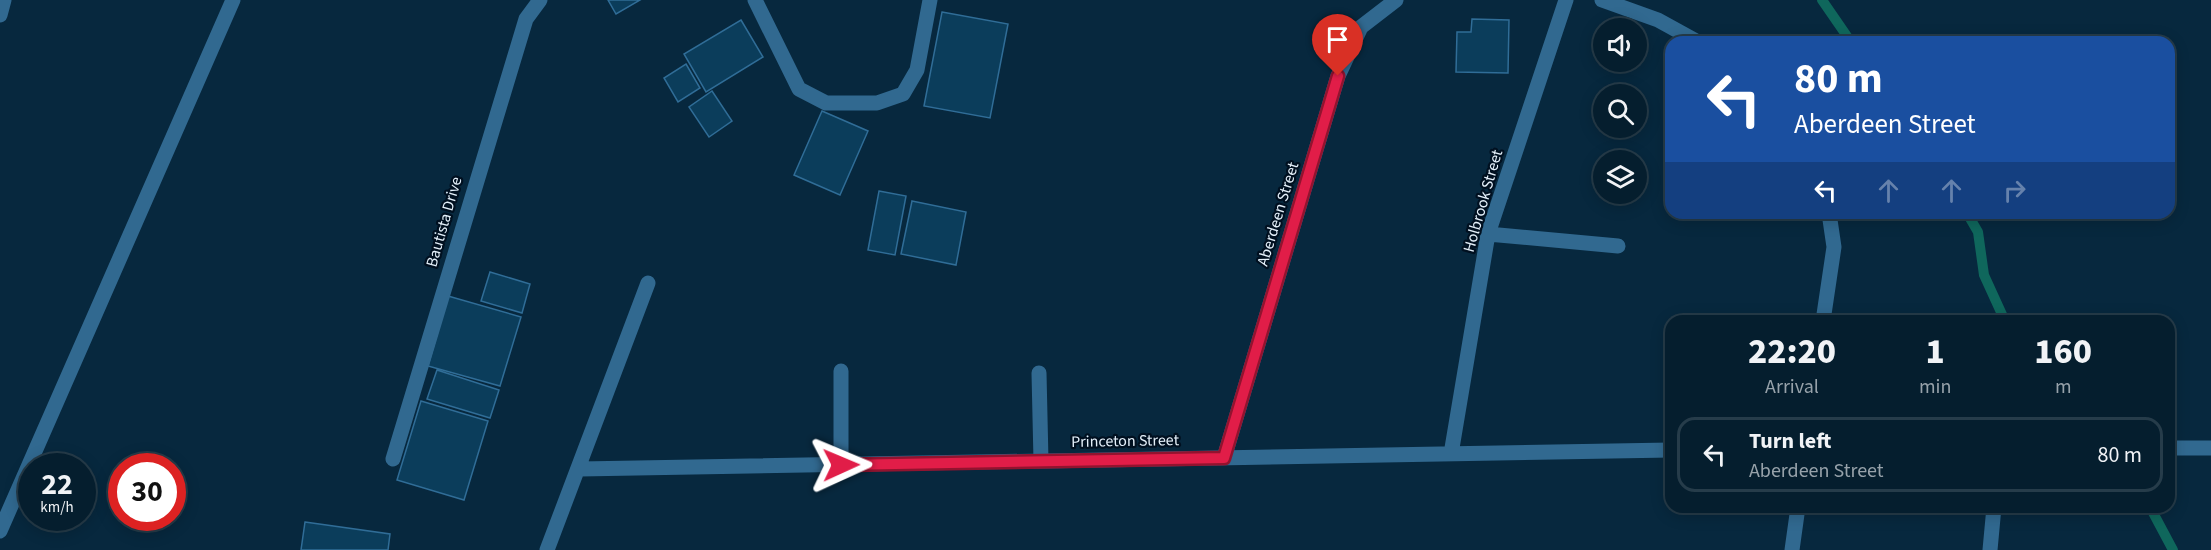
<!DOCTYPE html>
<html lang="en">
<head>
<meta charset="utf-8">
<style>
  body { margin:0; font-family:"Source Sans 3",sans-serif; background:#132b3a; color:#f1f3f6; height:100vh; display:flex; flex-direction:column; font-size:22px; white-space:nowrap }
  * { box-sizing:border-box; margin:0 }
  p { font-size:20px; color:#97a2aa }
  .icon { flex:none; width:33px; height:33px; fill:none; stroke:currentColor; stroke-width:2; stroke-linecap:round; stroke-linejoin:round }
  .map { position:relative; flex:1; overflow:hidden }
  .side { position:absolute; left:1665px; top:315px; width:510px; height:198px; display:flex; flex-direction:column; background:#051e2e; border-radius:18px; box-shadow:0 3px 15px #0003,0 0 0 2px #263c4a }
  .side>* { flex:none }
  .hud { position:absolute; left:1665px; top:36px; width:510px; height:183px; border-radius:18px; box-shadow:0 3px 15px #0003,0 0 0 2px #263c4a; background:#1a4fa0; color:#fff; overflow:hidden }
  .controls { position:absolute; left:1593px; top:18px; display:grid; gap:12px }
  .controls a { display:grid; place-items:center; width:54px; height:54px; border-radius:50%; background:#051e2e; box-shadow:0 3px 15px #0003,0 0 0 2px #263c4a; font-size:30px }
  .speed { position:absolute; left:18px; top:453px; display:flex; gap:12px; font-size:30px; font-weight:700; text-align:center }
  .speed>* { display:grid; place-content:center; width:78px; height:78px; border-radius:50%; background:#051e2e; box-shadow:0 3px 15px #0003,0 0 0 2px #263c4a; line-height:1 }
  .speed small { font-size:15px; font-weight:400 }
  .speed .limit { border:9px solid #d22; background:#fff; color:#111 }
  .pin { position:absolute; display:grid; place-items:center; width:51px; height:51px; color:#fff; margin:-62px -26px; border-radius:50% 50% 50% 0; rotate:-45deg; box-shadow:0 0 6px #0007 }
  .pin .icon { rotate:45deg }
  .me { position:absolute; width:66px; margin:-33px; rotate:89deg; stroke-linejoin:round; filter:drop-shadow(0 0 4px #0008) }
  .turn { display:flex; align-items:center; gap:21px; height:126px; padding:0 30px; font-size:27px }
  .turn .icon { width:78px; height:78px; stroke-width:2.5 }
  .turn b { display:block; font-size:42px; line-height:51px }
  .lanes { display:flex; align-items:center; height:57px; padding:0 30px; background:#0003; justify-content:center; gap:30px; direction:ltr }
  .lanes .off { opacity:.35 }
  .eta { display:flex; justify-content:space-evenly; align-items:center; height:102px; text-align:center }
  .eta b { font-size:36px; font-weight:800; line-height:42px }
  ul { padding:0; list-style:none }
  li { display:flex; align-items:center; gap:18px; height:75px; margin:0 12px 9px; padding:0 18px; border:3px solid #263c4a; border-radius:18px }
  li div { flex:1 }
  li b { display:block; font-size:22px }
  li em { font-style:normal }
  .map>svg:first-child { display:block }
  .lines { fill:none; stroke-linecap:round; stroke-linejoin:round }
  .stream { stroke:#0f675c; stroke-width:10 }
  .building { fill:#0b3d5b; stroke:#306d97; stroke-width:1.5 }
  .street { stroke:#316990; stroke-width:15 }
  .route-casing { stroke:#92132f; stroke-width:15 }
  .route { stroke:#e11d48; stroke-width:10 }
  .labels { text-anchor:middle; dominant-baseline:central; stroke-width:4.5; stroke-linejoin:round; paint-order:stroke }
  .street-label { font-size:16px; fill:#e4f0fa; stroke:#001020 }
</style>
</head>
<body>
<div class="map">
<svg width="2211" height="550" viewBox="0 0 2211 550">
  <rect width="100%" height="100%" fill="#07283e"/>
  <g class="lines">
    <!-- stream -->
    <path class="stream" d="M 1822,0 L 1851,42
      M 1967,213 L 1978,232 L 1984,275 L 2005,321
      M 2150,507 L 2173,550"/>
  </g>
  <!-- building -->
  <path class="building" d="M 608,0 L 640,0 L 616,14 Z
    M 942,12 L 1008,24 L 990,118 L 924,106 Z
    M 1472,19 L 1509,20 L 1508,73 L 1456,72 L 1457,32 L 1471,32 Z
    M 741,20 L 763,57 L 706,92 L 684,54 Z
    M 686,64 L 700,88 L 678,102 L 664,78 Z
    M 712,91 L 732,121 L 709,137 L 689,107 Z
    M 822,111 L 868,131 L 840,195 L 794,175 Z
    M 879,191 L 906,196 L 895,255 L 868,250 Z
    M 912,201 L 966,212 L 956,265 L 901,254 Z
    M 490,272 L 530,284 L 522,313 L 481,301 Z
    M 448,296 L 521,317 L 500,386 L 428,366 Z
    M 437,370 L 499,390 L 490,418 L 427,399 Z
    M 421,401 L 488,421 L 464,500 L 397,480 Z
    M 305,522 L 390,534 L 388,550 L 301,550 Z"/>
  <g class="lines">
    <!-- street -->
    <path class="street" d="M 755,0 L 799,89 L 826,103 L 877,103 L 903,94 L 917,70 L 930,0
      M 1602,0 L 1658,20 L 1698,42
      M 0,15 L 4,0
      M 1488,234 L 1618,246
      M 1823,321 L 1834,247 L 1829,213
      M 841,371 L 841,465
      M 1039,373 L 1041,461
      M 2171,448 L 2211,448
      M 1451,454 L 1488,234 L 1566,0
      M 1224,458 L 1338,76 L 1361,27 L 1396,0
      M 393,459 L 526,19 L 540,0
      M 580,469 L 1671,450
      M 0,531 L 233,0
      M 547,550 L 648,283
      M 1792,550 L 1798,507
      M 1990,550 L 1994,507"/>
  </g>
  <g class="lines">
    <defs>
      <path id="route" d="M 841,465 L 1224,458 L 1338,76"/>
    </defs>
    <!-- route casing -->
    <use href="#route" class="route-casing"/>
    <!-- route -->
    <use href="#route" class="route"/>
  </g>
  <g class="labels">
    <!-- street labels -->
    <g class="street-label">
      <text transform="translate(1483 201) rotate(-74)">Holbrook Street</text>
      <text transform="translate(1278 214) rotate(-73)">Aberdeen Street</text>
      <text transform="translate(444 222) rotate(-74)">Bautista Drive</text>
      <text transform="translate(1125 441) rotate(-1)">Princeton Street</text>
    </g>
  </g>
</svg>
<div class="controls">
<a><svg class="icon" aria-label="sound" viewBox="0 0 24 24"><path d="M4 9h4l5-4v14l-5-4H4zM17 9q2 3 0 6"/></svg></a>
<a><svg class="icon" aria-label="search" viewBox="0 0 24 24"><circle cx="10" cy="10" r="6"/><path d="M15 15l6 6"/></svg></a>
<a><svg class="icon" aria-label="layers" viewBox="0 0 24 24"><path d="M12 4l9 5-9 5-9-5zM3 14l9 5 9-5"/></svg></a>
</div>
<div class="speed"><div>22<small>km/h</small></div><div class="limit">30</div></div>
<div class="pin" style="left:1338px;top:76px;background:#d93025"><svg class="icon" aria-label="arrive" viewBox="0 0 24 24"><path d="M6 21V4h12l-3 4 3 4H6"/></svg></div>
<svg class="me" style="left:841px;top:465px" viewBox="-20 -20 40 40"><path d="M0-17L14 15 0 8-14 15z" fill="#e11d48" stroke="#fff" stroke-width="4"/></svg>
<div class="hud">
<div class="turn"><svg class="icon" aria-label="left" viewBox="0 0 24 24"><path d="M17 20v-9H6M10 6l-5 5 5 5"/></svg><div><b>80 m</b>Aberdeen Street</div></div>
<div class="lanes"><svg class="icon" aria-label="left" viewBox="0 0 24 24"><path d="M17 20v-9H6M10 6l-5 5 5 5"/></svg><svg class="icon off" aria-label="ahead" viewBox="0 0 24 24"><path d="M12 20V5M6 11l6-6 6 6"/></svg><svg class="icon off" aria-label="ahead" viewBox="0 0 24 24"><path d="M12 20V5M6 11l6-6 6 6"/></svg><svg class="icon off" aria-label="right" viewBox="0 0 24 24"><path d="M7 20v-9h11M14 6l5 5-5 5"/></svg></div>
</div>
<section class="side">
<div class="eta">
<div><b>22:20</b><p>Arrival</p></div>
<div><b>1</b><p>min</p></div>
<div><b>160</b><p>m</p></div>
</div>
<ul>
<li><svg class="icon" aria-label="left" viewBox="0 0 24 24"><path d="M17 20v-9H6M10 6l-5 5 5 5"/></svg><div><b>Turn left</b><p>Aberdeen Street</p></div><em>80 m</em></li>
</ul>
</section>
</div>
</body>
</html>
